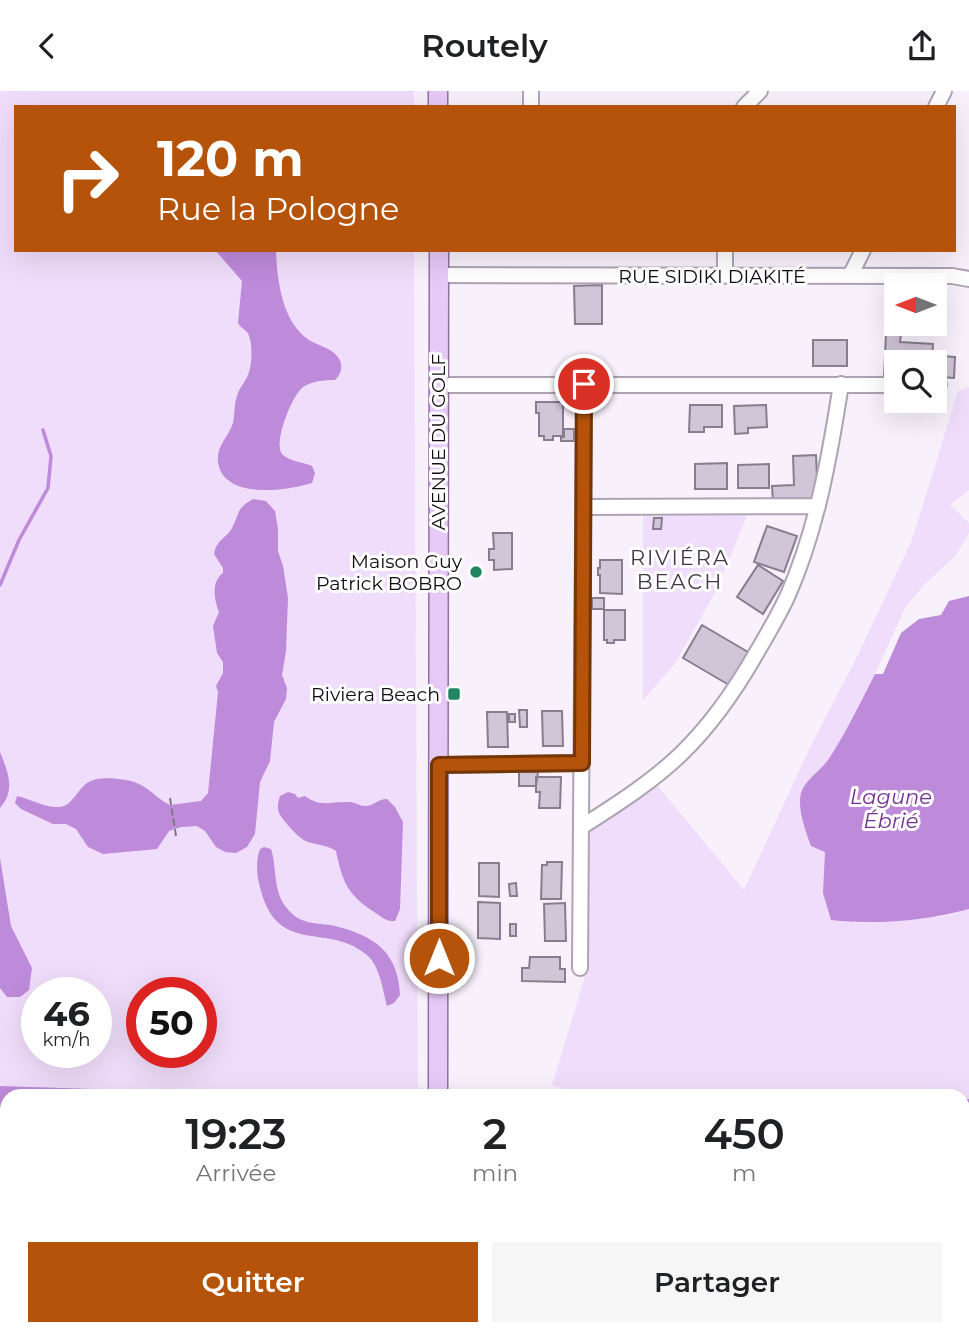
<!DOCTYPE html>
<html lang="fr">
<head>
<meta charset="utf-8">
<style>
  body { margin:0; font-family:Montserrat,sans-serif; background:#f6f6f6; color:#202124; height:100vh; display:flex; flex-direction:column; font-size:26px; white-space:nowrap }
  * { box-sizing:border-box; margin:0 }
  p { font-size:23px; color:#757577 }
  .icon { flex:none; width:38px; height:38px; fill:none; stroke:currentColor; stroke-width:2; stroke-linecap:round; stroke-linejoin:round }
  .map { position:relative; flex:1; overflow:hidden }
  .panel { position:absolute; left:0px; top:998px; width:970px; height:247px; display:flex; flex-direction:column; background:#fff; border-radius:21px 21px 0 0; box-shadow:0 7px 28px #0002 }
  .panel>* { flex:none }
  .top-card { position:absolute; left:14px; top:14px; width:942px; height:147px; border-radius:0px; box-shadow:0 7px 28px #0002; background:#b45309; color:#fff; overflow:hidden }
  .needle { width:46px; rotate:270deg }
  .buttons { position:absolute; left:884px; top:182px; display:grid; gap:14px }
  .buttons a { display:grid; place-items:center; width:63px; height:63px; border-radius:0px; background:#fff; box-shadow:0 7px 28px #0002; font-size:35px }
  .speed { position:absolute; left:21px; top:886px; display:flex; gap:14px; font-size:35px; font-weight:700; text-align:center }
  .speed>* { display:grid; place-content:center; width:91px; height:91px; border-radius:50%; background:#fff; box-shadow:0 7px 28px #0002; line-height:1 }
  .speed small { font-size:18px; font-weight:400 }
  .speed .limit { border:10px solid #d22; background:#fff; color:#111 }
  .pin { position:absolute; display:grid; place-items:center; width:60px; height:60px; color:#fff; margin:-30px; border:4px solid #fff; border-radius:50%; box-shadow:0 2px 7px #0007 }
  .me { position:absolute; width:77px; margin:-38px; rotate:0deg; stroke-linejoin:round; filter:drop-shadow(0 0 5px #0008) }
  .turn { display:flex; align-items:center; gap:24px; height:147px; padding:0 28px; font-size:32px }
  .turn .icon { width:91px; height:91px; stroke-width:2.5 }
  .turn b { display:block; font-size:49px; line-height:60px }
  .eta { display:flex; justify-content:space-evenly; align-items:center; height:119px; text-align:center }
  .eta b { font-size:42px; font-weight:600; line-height:49px }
  .button { display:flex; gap:14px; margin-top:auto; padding:14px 28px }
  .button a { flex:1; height:80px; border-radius:0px; background:#b45309; color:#fff; font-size:28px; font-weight:600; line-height:80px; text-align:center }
  .button a+a { background:#f6f6f6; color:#202124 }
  header { display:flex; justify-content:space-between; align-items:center; height:91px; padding:0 28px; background:#fff; font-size:32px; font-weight:600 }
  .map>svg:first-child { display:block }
  .green { fill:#f0ddfb; fill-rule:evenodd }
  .water { fill:#be8ada }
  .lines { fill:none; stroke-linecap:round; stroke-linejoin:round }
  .stream { stroke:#be8ada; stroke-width:3.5 }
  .building { fill:#d1c5d8; stroke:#887d8e; stroke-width:2 }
  .minor-casing { stroke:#aea3b5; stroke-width:18 }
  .major-casing { stroke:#916fa3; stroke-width:21 }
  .path { stroke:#7e7881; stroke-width:2; stroke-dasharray:7 3.5; stroke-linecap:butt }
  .minor { stroke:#fff; stroke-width:14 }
  .major { stroke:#e6c9f7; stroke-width:18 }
  .route-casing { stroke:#753606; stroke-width:18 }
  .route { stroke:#b45309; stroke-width:12 }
  .poi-dot { fill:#208560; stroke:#fff; stroke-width:2.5 }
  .labels { text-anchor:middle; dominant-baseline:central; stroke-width:6; stroke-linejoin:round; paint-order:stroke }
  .street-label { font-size:19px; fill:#100c12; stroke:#fff }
  .poi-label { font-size:19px; fill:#100c12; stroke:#fff; text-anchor:end }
  .neighbourhood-label { font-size:21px; letter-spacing:2px; fill:#423847; stroke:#fff }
  .water-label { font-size:21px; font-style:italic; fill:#723190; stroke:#fff }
</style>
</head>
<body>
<header><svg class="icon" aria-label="back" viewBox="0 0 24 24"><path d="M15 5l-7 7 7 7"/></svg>Routely<svg class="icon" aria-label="share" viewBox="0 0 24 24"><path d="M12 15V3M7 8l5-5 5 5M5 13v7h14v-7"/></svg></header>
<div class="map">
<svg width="969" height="1244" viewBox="0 0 969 1244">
  <rect width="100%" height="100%" fill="#f8f1fc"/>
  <!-- green -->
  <path class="green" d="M 0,0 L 414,0 L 414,16 L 16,16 L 16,159 L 414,159 L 418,1004 L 7,1004 L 7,1237 L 407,1237 L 407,1244 L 0,1244 ZM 37,901 L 96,901 L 96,961 L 37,961 ZM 142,901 L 201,901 L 201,961 L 142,961 Z
    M 969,296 L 969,399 L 950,414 L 969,432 L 969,442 L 956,464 L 923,495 L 905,517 L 875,583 L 838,654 L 825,673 L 811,687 L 801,716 L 825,761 L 826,778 L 855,832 L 940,826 L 969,818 L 969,1008 L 963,1008 L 962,1004 L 579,1004 L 552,994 L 586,882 L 590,740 L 657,694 L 744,799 L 812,652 L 855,570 L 912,449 L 958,300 Z
    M 643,425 L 747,425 L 716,500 L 674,574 L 643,609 Z"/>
  <!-- water -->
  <path class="water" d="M 215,159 L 276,159 C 277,189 282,231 309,249 C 317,254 331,257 337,265 C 344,273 342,282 335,289 C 324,289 312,290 303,296 C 292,304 273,352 282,363 C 288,370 303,371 312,375 L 315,382 L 312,392 C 287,400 223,409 218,371 C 216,355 229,345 233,332 C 235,323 234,313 237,305 C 241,292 249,290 251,271 C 252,262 252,246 246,240 C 243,237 240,236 238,232 L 242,190 Z
    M 253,408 L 266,410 L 275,420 L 278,438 L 278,460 L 283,475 L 288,507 L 286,560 L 282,584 L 287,597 L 286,608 L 274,631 L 270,670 L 260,691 L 255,743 L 247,756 L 236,762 L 225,761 L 216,756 L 205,740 L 197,735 L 181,736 L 169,740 L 157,758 L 103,763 L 88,756 L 76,738 L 66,733 L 53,733 L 21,718 L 15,712 L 17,705 C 31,708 44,717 59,716 C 73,716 78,695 91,690 C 101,685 124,688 134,691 C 148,695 157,708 170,714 L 201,710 L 208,702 L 218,601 L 216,595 L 223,582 L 223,571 L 217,562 L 213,535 L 219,521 C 214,508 211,491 223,482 L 223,477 L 214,463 C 217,447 227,448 233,435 C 240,421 236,418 253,408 Z
    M 969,505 L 969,818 C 925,830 876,834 831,829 L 823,802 L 825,761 L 811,755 C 806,741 797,718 801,702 C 805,689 820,680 828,669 C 846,642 860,612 875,583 L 883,583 L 901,542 L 919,528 L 941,524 L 949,510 Z
    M 0,661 C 8,681 16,699 0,717 Z
    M 288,701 L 295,703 L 298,707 L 305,705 C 321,717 331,710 349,711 C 355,711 360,715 365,715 C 374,715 378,708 387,708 L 395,716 L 403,731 L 400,818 L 395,830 C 384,831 380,824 371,819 C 346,802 342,788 336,760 C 327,754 318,754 308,751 C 299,748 284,731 279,722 C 277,717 278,711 280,705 Z
    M 264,756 L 271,758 C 277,777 273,800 286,816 C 300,835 316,831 335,835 C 375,845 398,861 400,904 L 394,912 L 387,915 C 383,900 380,876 368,865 C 329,830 279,866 261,800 C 257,786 255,772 260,758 Z
    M 0,767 L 11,835 L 32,877 L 29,899 L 20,906 L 7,906 L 0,897 Z
    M 0,995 L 277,1004 L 7,1004 L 7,1035 L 0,1035 Z
    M 963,1008 L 969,1008 L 969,1059 L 963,1059 Z"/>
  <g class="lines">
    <!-- stream -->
    <path class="stream" d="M 0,494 L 19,449 L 48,397 L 51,365 L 43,339"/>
  </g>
  <!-- building -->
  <path class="building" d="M 602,194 L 602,233 L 575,233 L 574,195 Z
    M 886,242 L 901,243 L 900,251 L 933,253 L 932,271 L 896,271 L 896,287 L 884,287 Z
    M 813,249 L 847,249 L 847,275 L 813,275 Z
    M 941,265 L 955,266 L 954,287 L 939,286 Z
    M 536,311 L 563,311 L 563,345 L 553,345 L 553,349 L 544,349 L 544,345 L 539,345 L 539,322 L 536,322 Z
    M 690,314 L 722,314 L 722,336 L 704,336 L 704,341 L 689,341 Z
    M 766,314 L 767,336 L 748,337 L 748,342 L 735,343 L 734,315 Z
    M 564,338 L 574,338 L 574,350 L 561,350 L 561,346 L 564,346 Z
    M 816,364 L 818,409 L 773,411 L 772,395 L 794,394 L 793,365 Z
    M 727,372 L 727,398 L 695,398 L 695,373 Z
    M 769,373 L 769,397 L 738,397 L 738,374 Z
    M 654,427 L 662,427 L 661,438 L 653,438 Z
    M 767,435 L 797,445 L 784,481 L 754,471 Z
    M 493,442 L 512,442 L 512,478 L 494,479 L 494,469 L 489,469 L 489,458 L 494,458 Z
    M 600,469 L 622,469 L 622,503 L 600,502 L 600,484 L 598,484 L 598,477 L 600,477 Z
    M 758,474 L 783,490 L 763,523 L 737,506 Z
    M 592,507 L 604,507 L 604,518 L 592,518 Z
    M 604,519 L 625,519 L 625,549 L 614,549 L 614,552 L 607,552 L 607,549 L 604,549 Z
    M 702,534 L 748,561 L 729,594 L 683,567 Z
    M 519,619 L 527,619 L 527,636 L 520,636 Z
    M 542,620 L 562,620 L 563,655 L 543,655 Z
    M 487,621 L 507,621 L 508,656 L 488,656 Z
    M 509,623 L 515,623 L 515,631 L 509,631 Z
    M 519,681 L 538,681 L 536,695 L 519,695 Z
    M 536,686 L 561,686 L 560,717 L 539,717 L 540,701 L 536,701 Z
    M 547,771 L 562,771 L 561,808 L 541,808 L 542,774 L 547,774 Z
    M 479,772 L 499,772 L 499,806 L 479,805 Z
    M 516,792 L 517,805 L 510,805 L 509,793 Z
    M 478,811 L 500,812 L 500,848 L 478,847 Z
    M 565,812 L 566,850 L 545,850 L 544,813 Z
    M 510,833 L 516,833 L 516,845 L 510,845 Z
    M 530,866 L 560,866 L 560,878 L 565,878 L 565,891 L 522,890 L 522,877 L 529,877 Z
    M 483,1237 L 625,1237 L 622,1244 L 483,1244 Z"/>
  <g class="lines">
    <defs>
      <path id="minor" d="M 531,0 L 531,16
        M 744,16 L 760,0
        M 936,16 L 944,0
        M 439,184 L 952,185 L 969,188
        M 725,184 L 725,159
        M 850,185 L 863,159
        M 438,294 L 896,294
        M 934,294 L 939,294
        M 583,416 L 818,415
        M 439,674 L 582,672
        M 583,735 C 617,713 652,691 681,663 C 712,633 736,598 757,561 C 768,542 779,524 788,504 C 817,438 830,364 841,293
        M 580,877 L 584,293"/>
      <path id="major" d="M 438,0 L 438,16
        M 438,1004 L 439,159
        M 438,1244 L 438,1237"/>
    </defs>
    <!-- minor casing -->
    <use href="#minor" class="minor-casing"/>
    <!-- major casing -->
    <use href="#major" class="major-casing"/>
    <!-- path -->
    <path class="path" d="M 170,707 L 176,745
      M 0,1079 L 7,1080
      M 292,1237 L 301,1244
      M 414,1244 L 423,1242"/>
    <!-- minor -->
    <use href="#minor" class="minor"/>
    <!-- major -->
    <use href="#major" class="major"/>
  </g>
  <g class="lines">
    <defs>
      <path id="route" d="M 439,867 L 439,674 L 582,672 L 584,293"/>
    </defs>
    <!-- route casing -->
    <use href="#route" class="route-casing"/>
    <!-- route -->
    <use href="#route" class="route"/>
  </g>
  <!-- markers -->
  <g class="poi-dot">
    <circle cx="476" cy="481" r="7"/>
    <rect x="447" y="596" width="14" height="14" rx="3.5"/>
  </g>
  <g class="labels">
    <!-- street labels -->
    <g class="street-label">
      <text x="712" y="185">RUE SIDIKI DIAKITÉ</text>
      <text transform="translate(438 351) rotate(-90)">AVENUE DU GOLF</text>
    </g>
    <!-- poi labels -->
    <g class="poi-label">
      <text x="462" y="470">Maison Guy<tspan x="462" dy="22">Patrick BOBRO</tspan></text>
      <text x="440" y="603">Riviera Beach</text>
    </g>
    <!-- neighbourhood labels -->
    <g class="neighbourhood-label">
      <text x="680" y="466">RIVIÉRA<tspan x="680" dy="24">BEACH</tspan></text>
    </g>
    <!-- water labels -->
    <g class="water-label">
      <text x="891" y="705">Lagune<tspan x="891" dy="24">Ébrié</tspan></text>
    </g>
  </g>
</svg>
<div class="buttons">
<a><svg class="needle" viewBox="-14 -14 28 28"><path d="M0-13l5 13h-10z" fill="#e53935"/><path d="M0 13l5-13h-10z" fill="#757577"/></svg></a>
<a><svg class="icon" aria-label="search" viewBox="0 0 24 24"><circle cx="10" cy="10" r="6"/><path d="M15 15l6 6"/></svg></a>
</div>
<div class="speed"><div>46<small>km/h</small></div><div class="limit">50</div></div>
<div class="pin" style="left:584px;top:293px;background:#d93025"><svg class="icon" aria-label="arrive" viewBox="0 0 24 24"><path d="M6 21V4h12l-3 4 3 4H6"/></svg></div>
<svg class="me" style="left:439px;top:867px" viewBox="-20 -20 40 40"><circle r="17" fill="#b45309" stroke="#fff" stroke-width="3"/><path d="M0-11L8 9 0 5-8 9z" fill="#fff"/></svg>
<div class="top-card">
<div class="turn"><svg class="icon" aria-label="right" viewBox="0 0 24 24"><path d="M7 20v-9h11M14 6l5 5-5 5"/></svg><div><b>120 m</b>Rue la Pologne</div></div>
</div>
<section class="panel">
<div class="eta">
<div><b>19:23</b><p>Arrivée</p></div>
<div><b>2</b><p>min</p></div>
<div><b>450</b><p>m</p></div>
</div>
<div class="button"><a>Quitter</a><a>Partager</a></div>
</section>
</div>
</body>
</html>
